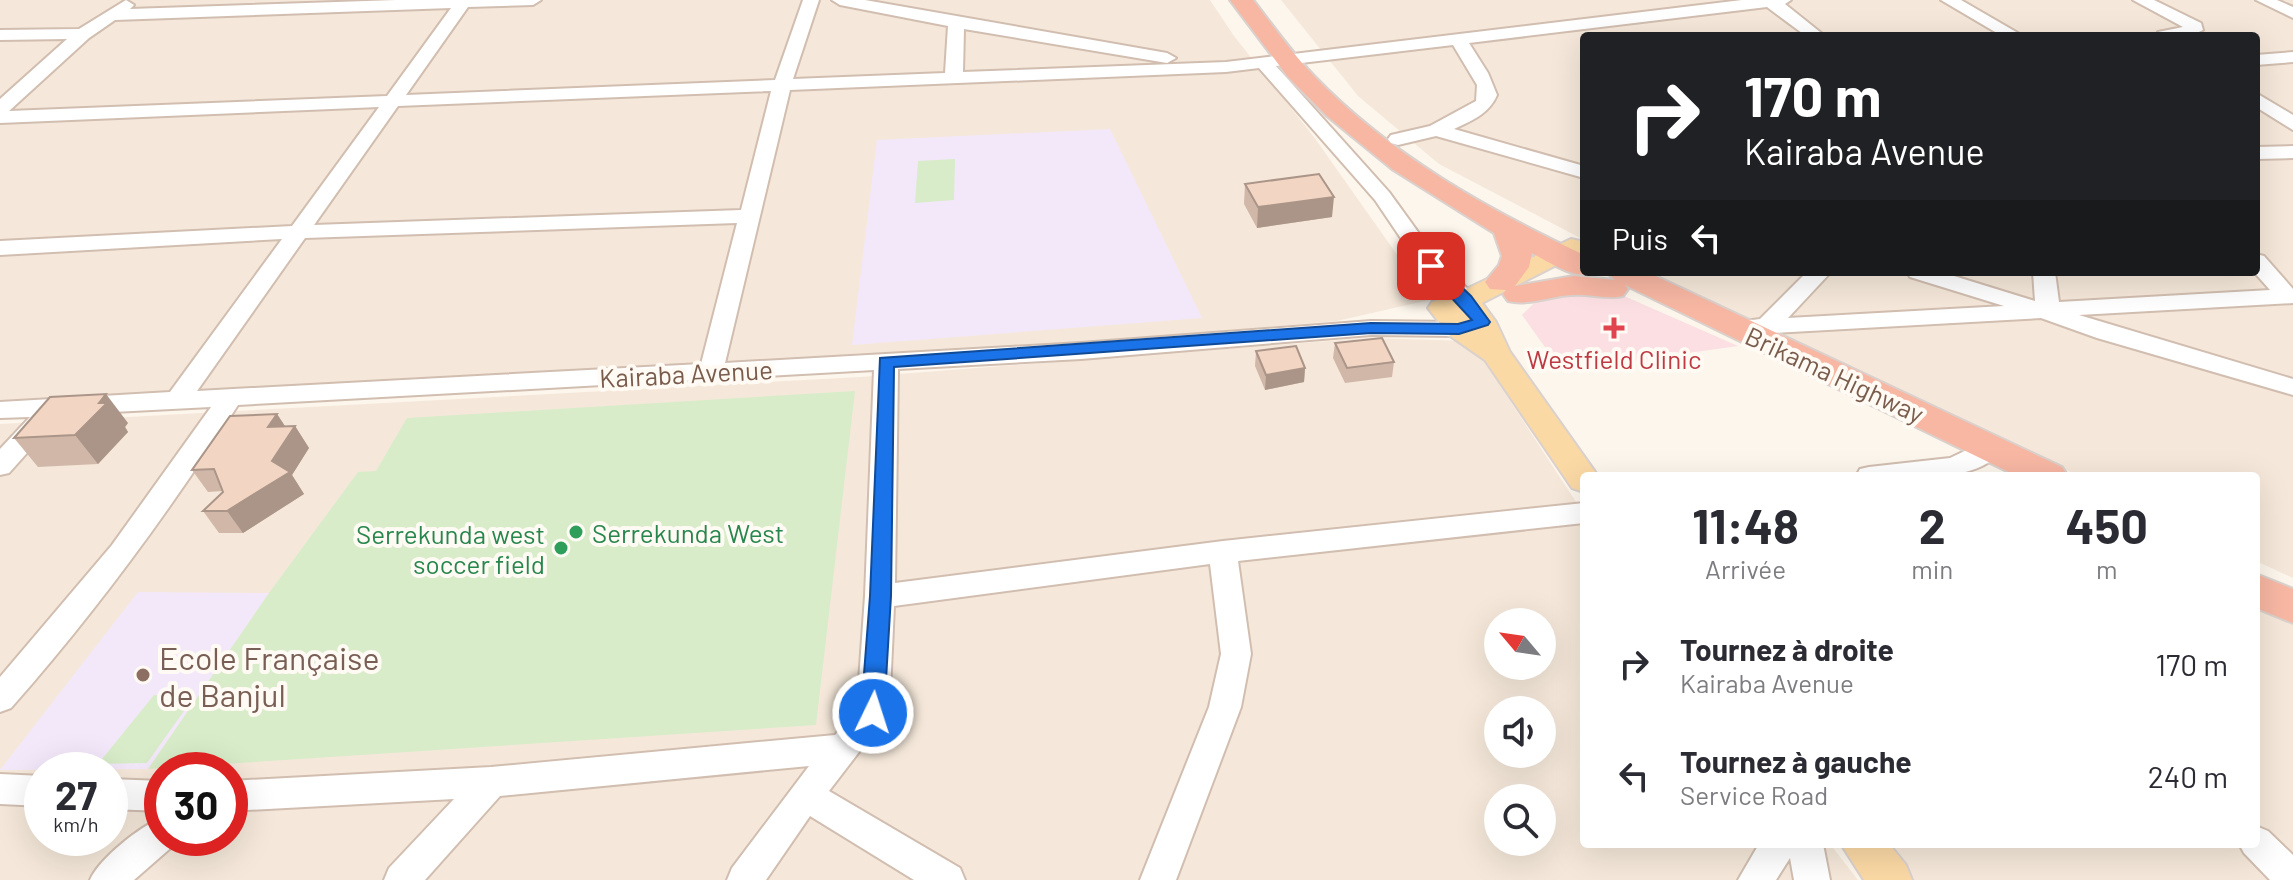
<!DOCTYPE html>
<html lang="fr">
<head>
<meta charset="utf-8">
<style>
  body { margin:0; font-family:Barlow,sans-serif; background:#f7f7f7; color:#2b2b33; height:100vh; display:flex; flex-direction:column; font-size:30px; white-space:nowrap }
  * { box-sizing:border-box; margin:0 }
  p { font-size:26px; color:#7c7c81 }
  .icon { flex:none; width:44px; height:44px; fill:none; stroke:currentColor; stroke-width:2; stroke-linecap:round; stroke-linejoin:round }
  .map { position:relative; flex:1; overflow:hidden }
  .details { position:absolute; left:1580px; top:472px; width:680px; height:376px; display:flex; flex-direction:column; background:#fff; border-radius:8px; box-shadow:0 8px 32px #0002 }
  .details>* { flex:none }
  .hud { position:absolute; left:1580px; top:32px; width:680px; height:244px; border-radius:8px; box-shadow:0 8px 32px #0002; background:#202124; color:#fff; overflow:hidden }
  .needle { width:52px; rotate:299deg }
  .buttons { position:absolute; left:1484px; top:608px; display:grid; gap:16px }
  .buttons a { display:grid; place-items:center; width:72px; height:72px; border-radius:50%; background:#fff; box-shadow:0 8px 32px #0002; font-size:40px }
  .speed { position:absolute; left:24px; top:752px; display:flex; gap:16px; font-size:40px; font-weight:700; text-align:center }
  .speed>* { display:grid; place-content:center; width:104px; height:104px; border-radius:50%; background:#fff; box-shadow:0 8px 32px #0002; line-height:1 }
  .speed small { font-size:20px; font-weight:400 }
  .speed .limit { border:12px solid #d22; background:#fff; color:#111 }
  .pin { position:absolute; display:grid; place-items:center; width:68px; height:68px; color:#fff; margin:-34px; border-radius:16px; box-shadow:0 4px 12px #0006 }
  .me { position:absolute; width:88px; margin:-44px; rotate:4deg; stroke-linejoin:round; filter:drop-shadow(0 0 6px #0008) }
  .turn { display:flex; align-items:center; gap:28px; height:168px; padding:0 32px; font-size:36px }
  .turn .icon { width:104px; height:104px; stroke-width:2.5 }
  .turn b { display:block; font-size:56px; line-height:68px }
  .then { display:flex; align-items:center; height:76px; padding:0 32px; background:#0003; gap:16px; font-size:30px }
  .eta { display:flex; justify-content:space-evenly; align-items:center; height:136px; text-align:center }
  .eta b { font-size:48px; font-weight:700; line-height:56px }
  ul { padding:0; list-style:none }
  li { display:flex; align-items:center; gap:24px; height:112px; padding:0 32px }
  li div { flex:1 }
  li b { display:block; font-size:30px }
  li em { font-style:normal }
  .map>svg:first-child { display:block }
  .residential { fill:#f5e8da; fill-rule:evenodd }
  .education { fill:#f3e8fa }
  .medical { fill:#fbdfe3 }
  .green { fill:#d8ecc9 }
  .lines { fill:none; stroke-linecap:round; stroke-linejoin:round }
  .minor-casing { stroke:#d1beb0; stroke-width:4 }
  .major-casing { stroke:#dad1cd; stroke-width:4 }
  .highway-casing { stroke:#dad1cd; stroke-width:4 }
  .minor { fill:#fff; fill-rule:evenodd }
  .major { fill:#fbd9a5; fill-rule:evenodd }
  .highway { fill:#f7b7a3; fill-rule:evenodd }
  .wall { fill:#d1b7a8 }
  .shaded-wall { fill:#aa9588 }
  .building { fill:#f3d5c3; stroke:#aa9588; stroke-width:2 }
  .route { fill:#1a73e8; stroke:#114b97; stroke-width:2 }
  .health-dot { fill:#e0444e; stroke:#fffaf3; stroke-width:3 }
  .leisure-dot { fill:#2e9e5b; stroke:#fffaf3; stroke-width:3 }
  .education-dot { fill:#8d6e63; stroke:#fffaf3; stroke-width:3 }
  .labels { text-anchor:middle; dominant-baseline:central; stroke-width:8; stroke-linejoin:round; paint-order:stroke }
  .health-label { font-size:26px; fill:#be3a42; stroke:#fffaf3 }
  .street-label { font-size:26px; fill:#7a5c4d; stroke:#fffaf3 }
  .leisure-label { font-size:26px; fill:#27864d; stroke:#fffaf3; text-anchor:start }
  .near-education-label { font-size:32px; fill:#785e54; stroke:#fffaf3; text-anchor:start }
</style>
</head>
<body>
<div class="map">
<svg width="2293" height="880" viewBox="0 0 2293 880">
  <rect width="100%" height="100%" fill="#fdf6ec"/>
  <!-- residential -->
  <path class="residential" d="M 0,0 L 1210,0 L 1234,36 L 1314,137 L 1429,300 L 1337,321 L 1010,350 L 0,401 Z
    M 1281,0 L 2293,0 L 2293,295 L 1750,324 L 1648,272 L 2256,272 L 2256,36 L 1584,36 L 1584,240 L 1439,164 L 1358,96 Z
    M 2293,301 L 2293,578 L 2256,561 L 2256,476 L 2079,476 L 1783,335 L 1788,327 Z
    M 1368,338 L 1471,341 L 1584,514 L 1584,844 L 1830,844 L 1858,880 L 0,880 L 0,424 L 860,377 ZM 1498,622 L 1542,622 L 1542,666 L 1498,666 ZM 1498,710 L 1542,710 L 1542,754 L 1498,754 ZM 42,770 L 110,770 L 110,838 L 42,838 ZM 162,770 L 230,770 L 230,838 L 162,838 ZM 1498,798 L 1542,798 L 1542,842 L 1498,842 Z
    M 2256,601 L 2293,618 L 2293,880 L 1906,880 L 1878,844 L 2256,844 Z"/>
  <!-- education -->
  <path class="education" d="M 1110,129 L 1202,318 L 852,345 L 877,140 Z
    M 138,592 L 269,593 L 148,769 L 0,770 Z"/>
  <!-- medical -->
  <path class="medical" d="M 1615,292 L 1738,346 L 1562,371 L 1522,315 L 1533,304 L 1551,294 Z"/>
  <!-- green -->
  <path class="green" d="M 955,159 L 954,200 L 915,203 L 918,161 Z
    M 855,391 L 816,725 L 148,769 L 269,593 L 358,472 L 376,471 L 407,418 Z
    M 154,695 L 194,697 L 147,763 L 98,764 Z"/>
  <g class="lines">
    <defs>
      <path id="minor" d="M 126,0 L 134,5 L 130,9 L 396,0 L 541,0 L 533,5 L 468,7 L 406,95 L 775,80 L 803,0 L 819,0 L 793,79 L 945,73 L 948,26 L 840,5 L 832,0 L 865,0 L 1167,53 L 1176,58 L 1167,63 L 964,29 L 963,72 L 1226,62 L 1742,0 L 1791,0 L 1785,4 L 1825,36 L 1806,36 L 1767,7 L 1469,43 L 1488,73 L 1497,95 C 1489,114 1471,121 1454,129 L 1584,166 L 1584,178 L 1436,136 L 1398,145 L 1391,143 L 1388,139 L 1391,135 L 1430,126 L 1476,101 L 1477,85 L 1453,45 L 1276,66 L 1389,192 L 1439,261 L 1474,295 L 1477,300 L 1474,305 L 1458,305 L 1423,271 L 1375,200 L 1259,68 L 1226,72 L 790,90 L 725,363 L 1081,343 L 1371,321 L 1459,322 L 1467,324 L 1471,329 L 1467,334 L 1459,336 L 1371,335 L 1081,359 L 898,369 L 895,583 L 1223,541 L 1584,503 L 1584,523 L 1238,561 L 1251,654 L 1241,707 L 1176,880 L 1140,880 L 1209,707 L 1221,654 L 1210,564 L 894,606 L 889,713 L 829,791 L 960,868 L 965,880 L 914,880 L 810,816 L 766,880 L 727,880 L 732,868 L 809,766 L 500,796 L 425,880 L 384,880 L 389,868 L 454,799 L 230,811 L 230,781 L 491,767 L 835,735 L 857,709 L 865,596 L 874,370 L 238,405 C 169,512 95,613 11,708 L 0,712 L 0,677 L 112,545 L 211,407 L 54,415 L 56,419 L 52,425 L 9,473 L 0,475 L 0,449 L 30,417 L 0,418 L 0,402 L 170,392 L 282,239 L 0,255 L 0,241 L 292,226 L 379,107 L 0,123 L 0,99 L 67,39 L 0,40 L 0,30 L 79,29 ZM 451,8 L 387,96 L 9,111 L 89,38 L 115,20 ZM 771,91 L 741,210 L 314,225 L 398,106 ZM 737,223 L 701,364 L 197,391 L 305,238 Z
        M 1941,0 L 1961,0 L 2023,36 L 2002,36 Z
        M 2133,0 L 2154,0 L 2201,23 L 2203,30 L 2190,36 L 2156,36 L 2158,32 L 2183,27 Z
        M 2256,0 L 2277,0 L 2293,7 L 2293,18 Z
        M 2293,52 L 2293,62 L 2256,65 L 2256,55 Z
        M 2256,93 L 2293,115 L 2293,130 L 2256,107 Z
        M 2293,146 L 2293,158 L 2256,159 L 2256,147 Z
        M 2256,254 L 2264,256 L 2293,289 L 2293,303 L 2079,315 L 2293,379 L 2293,395 L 2097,338 L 2041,318 L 1737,335 L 1729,333 L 1725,328 L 1729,323 L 1760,319 L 1807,272 L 1831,272 L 1788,318 L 2004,306 L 1910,277 L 1907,272 L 1941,272 L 2035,301 L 2033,272 L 2055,272 L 2059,302 L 2270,290 L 2254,272 Z
        M 1990,439 L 1999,442 L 2003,448 C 1980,487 1895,476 1856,476 L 1860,469 L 1869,467 L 1950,458 Z
        M 0,774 L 42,776 L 42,806 L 0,804 Z
        M 110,779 L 162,781 L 162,811 L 110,809 Z
        M 162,818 L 162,838 L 178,838 L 174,845 L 134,880 L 90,880 C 99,859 140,826 162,818 Z
        M 2256,826 L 2268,831 L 2293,855 L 2293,880 L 2270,880 L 2244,853 L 2239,844 L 2256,844 Z
        M 1759,844 L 1823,844 L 1830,880 L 1794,880 L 1790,858 L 1776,880 L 1738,880 Z"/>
      <path id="major" d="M 1571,239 L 1580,241 L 1584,246 L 1580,253 L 1482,303 L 1496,322 L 1510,352 L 1598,476 L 1584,476 L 1584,492 L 1572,488 L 1485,360 L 1449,335 L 1428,308 L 1432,302 L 1456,294 Z
        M 1841,844 L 1889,844 L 1906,865 L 1912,880 L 1864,880 Z"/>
      <path id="highway" d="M 1230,0 L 1253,0 C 1273,26 1292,53 1314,76 C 1390,155 1487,209 1584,255 L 1584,272 L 1596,272 C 1575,281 1551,263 1532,253 L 1529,267 L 1515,286 L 1574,276 L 1615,280 L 1607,272 L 1647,272 L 2062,467 L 2068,476 L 2017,476 L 1625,285 L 1628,289 L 1623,296 C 1606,300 1589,293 1572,295 C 1550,296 1529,306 1508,301 L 1503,294 L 1506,290 L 1490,289 L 1485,282 L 1499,265 L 1502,256 L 1494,233 L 1392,169 L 1327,116 L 1288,77 Z
        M 2256,574 L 2293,589 L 2293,623 L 2256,608 Z"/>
    </defs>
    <!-- minor casing -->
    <use href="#minor" class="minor-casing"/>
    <!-- major casing -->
    <use href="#major" class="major-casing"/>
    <!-- highway casing -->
    <use href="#highway" class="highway-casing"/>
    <!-- minor -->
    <use href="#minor" class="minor"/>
    <!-- major -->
    <use href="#major" class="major"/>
    <!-- highway -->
    <use href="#highway" class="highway"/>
  </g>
  <!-- wall -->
  <path class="wall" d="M 1245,184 L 1332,217 L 1257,228 L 1244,204 Z
    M 1335,343 L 1394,362 L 1392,377 L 1345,383 L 1333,358 Z
    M 1256,351 L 1305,368 L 1304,382 L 1265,390 L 1255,366 Z
    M 277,414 L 285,426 L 295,426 L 309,448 L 292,475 L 304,494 L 243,533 L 219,533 L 203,511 L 223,491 L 208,492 L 192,470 Z
    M 128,423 L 125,427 L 128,432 L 98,464 L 38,467 L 14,438 Z"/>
  <!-- shaded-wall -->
  <path class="shaded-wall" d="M 1334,197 L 1332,217 L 1257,228 L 1258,207 Z
    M 1305,368 L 1304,382 L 1265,390 L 1266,375 Z
    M 106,394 L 128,423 L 125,427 L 128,432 L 98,464 L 75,435 Z
    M 277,414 L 290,434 L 295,426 L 309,448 L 292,475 L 304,494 L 243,533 L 227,511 L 268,427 Z"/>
  <!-- building -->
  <path class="building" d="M 1319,174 L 1334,197 L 1258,207 L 1245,184 Z
    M 1382,338 L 1394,362 L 1347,368 L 1335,343 Z
    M 1296,346 L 1305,368 L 1266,375 L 1256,351 Z
    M 106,394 L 99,403 L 107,403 L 75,435 L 14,438 L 50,397 Z
    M 277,414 L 268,427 L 295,426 L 272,461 L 290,472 L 227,511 L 203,511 L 223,492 L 214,469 L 192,470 L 230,416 Z"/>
  <!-- route -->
  <path class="route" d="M 1431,262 L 1436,263 L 1471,296 L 1490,322 L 1488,325 L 1459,334 L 1371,333 L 894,367 L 891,596 L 884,713 L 881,720 L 873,722 L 865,720 L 861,713 L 870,596 L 880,358 L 1371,323 L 1458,324 L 1472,320 L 1425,269 L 1425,263 Z"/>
  <!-- markers -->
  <path class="health-dot" d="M1610 316h8v8h8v8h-8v8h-8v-8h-8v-8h8z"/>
  <g class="leisure-dot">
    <circle cx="576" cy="532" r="8"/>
    <circle cx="561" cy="548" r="8"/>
  </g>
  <circle class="education-dot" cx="143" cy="675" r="8"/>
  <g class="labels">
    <!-- health labels -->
    <g class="health-label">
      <text x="1614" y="358">Westfield Clinic</text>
    </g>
    <!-- street labels -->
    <g class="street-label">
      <text transform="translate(686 373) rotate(-3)">Kairaba Avenue</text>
      <text transform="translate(1835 374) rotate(25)">Brikama Highway</text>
    </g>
    <!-- leisure labels -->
    <g class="leisure-label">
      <text x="592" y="532">Serrekunda West</text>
      <text x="545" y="533" text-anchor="end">Serrekunda west<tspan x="545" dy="30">soccer field</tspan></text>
    </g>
    <!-- near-education labels -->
    <g class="near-education-label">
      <text x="159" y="657">Ecole Française<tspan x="159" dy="37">de Banjul</tspan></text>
    </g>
  </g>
</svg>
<div class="buttons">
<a><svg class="needle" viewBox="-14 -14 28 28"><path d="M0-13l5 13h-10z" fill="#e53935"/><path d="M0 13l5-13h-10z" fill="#7c7c81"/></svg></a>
<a><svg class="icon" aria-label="sound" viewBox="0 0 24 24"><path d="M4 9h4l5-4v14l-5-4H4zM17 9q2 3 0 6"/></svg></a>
<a><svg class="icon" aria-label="search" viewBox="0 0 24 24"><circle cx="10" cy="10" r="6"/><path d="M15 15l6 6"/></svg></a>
</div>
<div class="speed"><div>27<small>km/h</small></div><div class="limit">30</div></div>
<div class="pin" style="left:1431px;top:266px;background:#d93025"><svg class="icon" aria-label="arrive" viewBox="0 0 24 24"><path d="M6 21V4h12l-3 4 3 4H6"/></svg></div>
<svg class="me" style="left:873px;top:713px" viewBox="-20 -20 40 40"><circle r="17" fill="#1a73e8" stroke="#fff" stroke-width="3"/><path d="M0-11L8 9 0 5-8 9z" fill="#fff"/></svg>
<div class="hud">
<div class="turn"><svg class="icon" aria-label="right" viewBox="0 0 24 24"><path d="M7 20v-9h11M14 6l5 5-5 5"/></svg><div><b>170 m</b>Kairaba Avenue</div></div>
<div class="then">Puis<svg class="icon" aria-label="left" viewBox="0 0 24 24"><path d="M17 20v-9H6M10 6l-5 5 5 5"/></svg></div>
</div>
<section class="details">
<div class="eta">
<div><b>11:48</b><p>Arrivée</p></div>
<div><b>2</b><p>min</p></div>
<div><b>450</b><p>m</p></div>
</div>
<ul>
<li><svg class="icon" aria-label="right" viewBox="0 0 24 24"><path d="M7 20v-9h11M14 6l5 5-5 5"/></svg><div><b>Tournez à droite</b><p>Kairaba Avenue</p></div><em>170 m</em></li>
<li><svg class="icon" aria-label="left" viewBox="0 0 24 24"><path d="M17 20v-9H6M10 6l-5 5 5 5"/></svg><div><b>Tournez à gauche</b><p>Service Road</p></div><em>240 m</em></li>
</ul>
</section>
</div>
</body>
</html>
